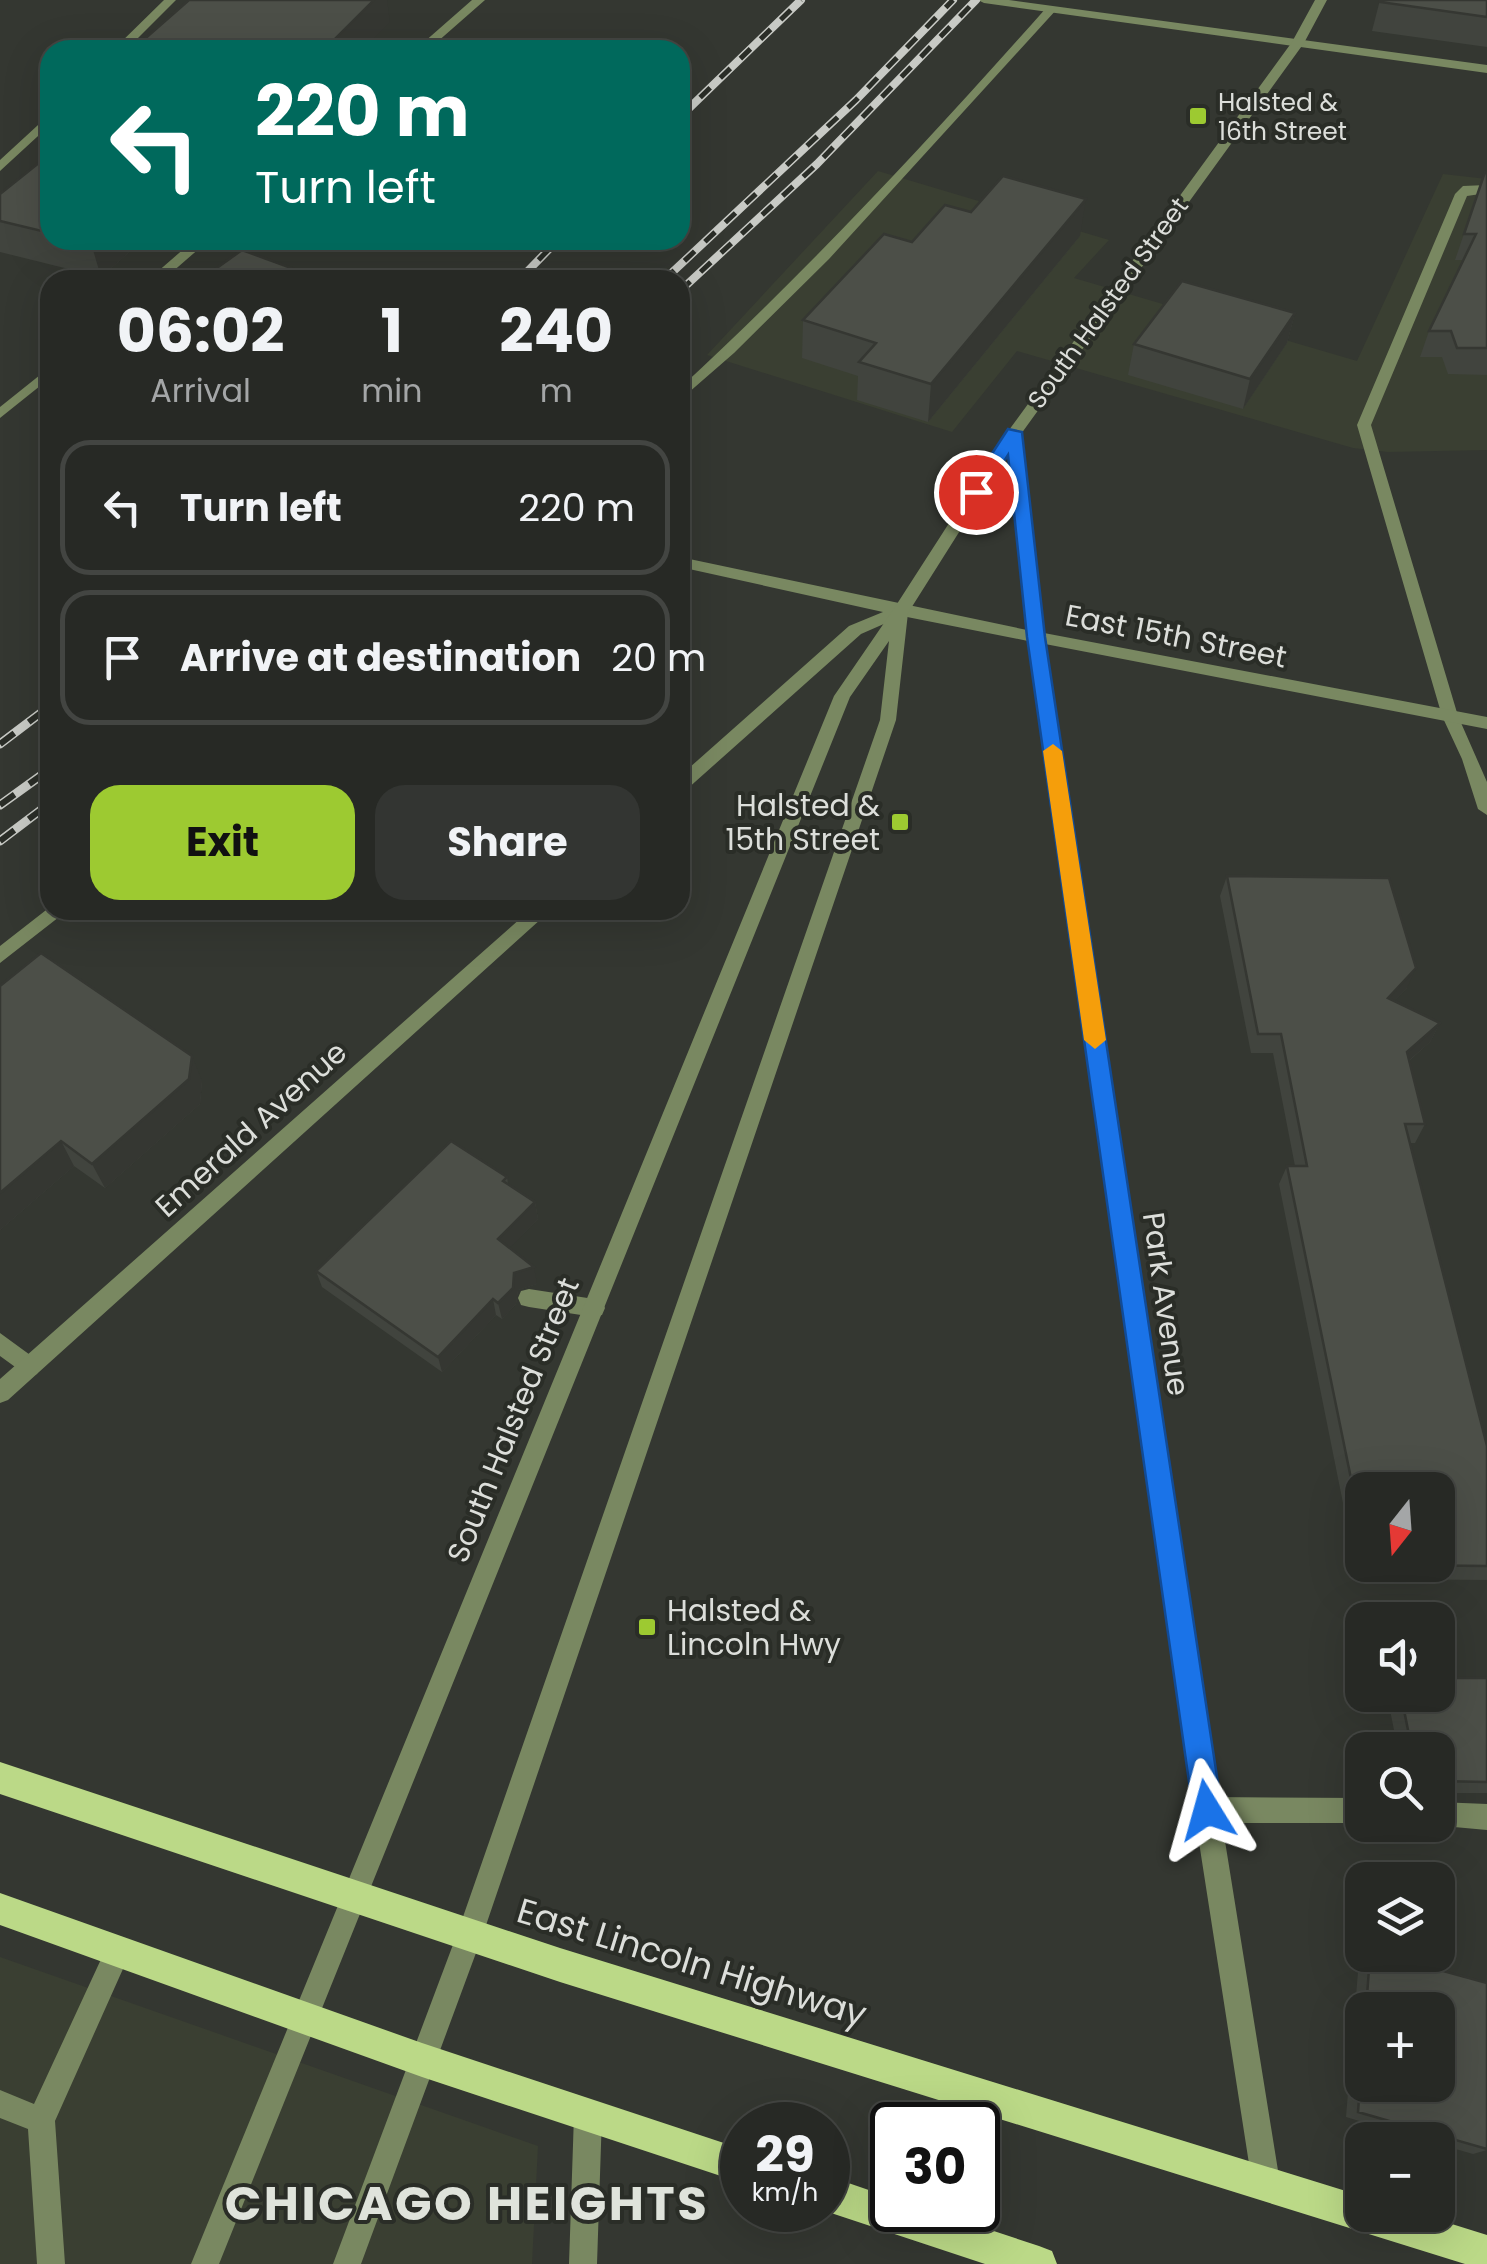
<!DOCTYPE html>
<html lang="en">
<head>
<meta charset="utf-8">
<style>
  body { margin:0; font-family:Poppins,sans-serif; background:#333532; color:#f1f3f6; height:100vh; display:flex; flex-direction:column; font-size:38px; white-space:nowrap }
  * { box-sizing:border-box; margin:0 }
  p { font-size:32px; color:#a4a6a7 }
  .icon { flex:none; width:55px; height:55px; fill:none; stroke:currentColor; stroke-width:2; stroke-linecap:round; stroke-linejoin:round }
  .map { position:relative; flex:1; overflow:hidden }
  .sheet { position:absolute; left:40px; top:270px; width:650px; height:650px; display:flex; flex-direction:column; background:#272925; border-radius:30px; box-shadow:0 10px 40px #0002,0 0 0 2px #434542 }
  .sheet>* { flex:none }
  .banner { position:absolute; left:40px; top:40px; width:650px; height:210px; border-radius:30px; box-shadow:0 10px 40px #0002,0 0 0 2px #434542; background:#00695c; color:#fff; overflow:hidden }
  .needle { width:65px; rotate:197deg }
  .buttons { position:absolute; left:1345px; top:1472px; display:grid; gap:20px }
  .buttons a { display:grid; place-items:center; width:110px; height:110px; border-radius:20px; background:#272925; box-shadow:0 10px 40px #0002,0 0 0 2px #434542; font-size:50px }
  .speed { position:absolute; left:720px; top:2102px; display:flex; gap:20px; font-size:50px; font-weight:700; text-align:center }
  .speed>* { display:grid; place-content:center; width:130px; height:130px; border-radius:50%; background:#272925; box-shadow:0 10px 40px #0002,0 0 0 2px #434542; line-height:1 }
  .speed small { font-size:25px; font-weight:400 }
  .speed .limit { border:5px solid #111; border-radius:15px; background:#fff; color:#111 }
  .pin { position:absolute; display:grid; place-items:center; width:85px; height:85px; color:#fff; margin:-42px; border:5px solid #fff; border-radius:50%; box-shadow:0 2px 10px #0007 }
  .me { position:absolute; width:110px; margin:-55px; rotate:352deg; stroke-linejoin:round; filter:drop-shadow(0 0 8px #0008) }
  .turn { display:flex; align-items:center; gap:35px; height:210px; padding:0 50px; font-size:45px }
  .turn .icon { width:130px; height:130px; stroke-width:2.5 }
  .turn b { display:block; font-size:70px; line-height:85px }
  .eta { display:flex; justify-content:space-evenly; align-items:center; height:170px; text-align:center }
  .eta b { font-size:60px; font-weight:700; line-height:70px }
  .cta { display:flex; gap:20px; margin-top:auto; padding:20px 50px }
  .cta a { flex:1; height:115px; border-radius:30px; background:#9dca31; color:#111; font-size:40px; font-weight:700; line-height:115px; text-align:center }
  .cta a+a { background:#333532; color:#f1f3f6 }
  ul { padding:0; list-style:none }
  li { display:flex; align-items:center; gap:30px; height:135px; margin:0 20px 15px; padding:0 30px; border:5px solid #434542; border-radius:30px }
  li div { flex:1 }
  li b { display:block; font-size:38px }
  li em { font-style:normal }
  .map>svg:first-child { display:block }
  .built { fill:#3a3f32 }
  .lines { fill:none; stroke-linecap:round; stroke-linejoin:round }
  .service { fill:#798861; fill-rule:evenodd }
  .minor { fill:#798861; fill-rule:evenodd }
  .tertiary { fill:#798861; fill-rule:evenodd }
  .primary { fill:#bbd987; fill-rule:evenodd }
  .rail-far1-casing { stroke:#c8cac5; stroke-width:8 }
  .rail-casing { stroke:#c8cac5; stroke-width:9 }
  .rail-far1 { stroke:#2a2d27; stroke-width:5; stroke-dasharray:14; stroke-linecap:butt }
  .rail { stroke:#2a2d27; stroke-width:6; stroke-dasharray:18; stroke-linecap:butt }
  .wall { fill:#41443e; fill-rule:evenodd }
  .shaded-wall { fill:#353732 }
  .building { fill:#4c4f48; stroke:#353732; stroke-width:2.5 }
  .route { fill:#1a73e8; stroke:#114b97; stroke-width:2.5 }
  .slow { fill:#f59e0b }
  .poi-dot { fill:#9dca31; stroke:#2a2d27; stroke-width:4 }
  .labels { text-anchor:middle; dominant-baseline:central; stroke-width:8; stroke-linejoin:round; paint-order:stroke }
  .far-poi-label { font-size:25px; fill:#dcdeda; stroke:#2a2d27; text-anchor:start }
  .far-street-label { font-size:25px; fill:#dcdeda; stroke:#2a2d27 }
  .street-label { font-size:30px; fill:#dcdeda; stroke:#2a2d27 }
  .poi-label { font-size:30px; fill:#dcdeda; stroke:#2a2d27; text-anchor:end }
  .near-street-label { font-size:35px; fill:#dcdeda; stroke:#2a2d27 }
  .near-district-label { font-size:48px; font-weight:bold; letter-spacing:2.5px; fill:#dfe3db; stroke:#2a2d27 }
</style>
</head>
<body>
<div class="map">
<svg width="1487" height="2264" viewBox="0 0 1487 2264">
  <rect width="100%" height="100%" fill="#343731"/>
  <!-- built -->
  <path class="built" d="M 878,171 L 1109,240 L 1074,278 L 1357,361 L 1443,174 L 1487,179 L 1487,450 L 1388,452 L 1353,448 L 1017,351 L 952,432 L 707,355 Z
    M 0,1957 L 538,2146 L 532,2264 L 0,2264 Z"/>
  <g class="lines">
    <!-- service -->
    <path class="service" d="M 1047,7 L 1057,9 L 829,259 L 734,353 L 680,400 L 680,388 C 810,268 930,139 1047,7 Z
      M 1487,185 L 1487,193 L 1467,196 L 1371,425 L 1458,716 L 1487,782 L 1487,815 L 1478,809 L 1462,759 L 1442,716 L 1357,425 L 1455,194 L 1463,186 Z
      M 50,907 L 50,910 L 68,910 L 0,963 L 0,946 Z
      M 529,1289 L 594,1299 L 602,1301 L 605,1308 L 602,1315 L 594,1317 L 529,1307 L 521,1305 L 518,1298 L 521,1291 Z
      M 0,1333 L 37,1360 L 40,1367 L 37,1374 L 29,1377 L 0,1356 Z
      M 1207,1797 L 1362,1798 L 1362,1823 L 1207,1823 L 1198,1819 L 1194,1810 L 1198,1801 Z
      M 1438,1802 L 1487,1804 L 1487,1830 L 1432,1825 L 1438,1825 Z
      M 118,1938 L 127,1942 L 131,1951 L 55,2121 L 65,2264 L 37,2264 L 28,2129 L 0,2118 L 0,2090 L 34,2104 L 109,1942 Z
      M 588,2101 L 598,2105 L 602,2115 L 597,2264 L 569,2264 L 574,2115 L 578,2105 Z"/>
    <!-- minor -->
    <path class="minor" d="M 164,0 L 176,0 L 126,50 L 113,50 Z
      M 472,0 L 485,0 L 428,50 L 415,50 Z
      M 978,0 L 1009,0 L 1487,65 L 1487,73 L 984,3 Z
      M 50,114 L 50,125 L 0,171 L 0,160 Z
      M 194,240 L 209,240 L 163,280 L 148,280 Z
      M 50,367 L 50,378 L 0,418 L 0,407 Z
      M 1014,429 L 1021,433 L 1044,633 L 1487,717 L 1487,729 L 1045,644 L 1220,1810 L 1280,2183 L 1276,2193 L 1266,2197 L 1256,2193 L 1252,2183 L 1194,1810 L 1028,641 L 902,616 L 861,634 L 686,790 L 680,792 L 680,776 L 849,626 L 883,612 L 680,567 L 680,557 L 1027,630 L 1007,433 Z
      M 530,910 L 551,910 L 8,1400 L 0,1403 L 0,1379 Z"/>
    <!-- tertiary -->
    <path class="tertiary" d="M 1315,0 L 1327,0 L 1304,43 L 1021,434 L 908,613 L 896,720 L 483,1934 L 361,2264 L 333,2264 L 457,1934 L 880,720 L 889,641 L 850,697 L 219,2264 L 191,2264 L 834,696 L 895,607 L 1009,430 L 1292,42 Z"/>
    <!-- primary -->
    <path class="primary" d="M 0,1762 L 560,1948 L 1362,2196 L 1362,2215 L 1423,2215 L 1487,2235 L 1487,2264 L 1465,2264 L 560,1982 L 0,1794 Z
      M 0,1893 L 422,2043 L 742,2149 L 742,2183 L 422,2077 L 0,1925 Z
      M 828,2176 L 892,2198 L 892,2210 L 930,2210 L 1039,2246 L 1052,2251 L 1057,2264 L 985,2264 L 828,2212 L 824,2210 L 828,2210 Z"/>
    <defs>
      <path id="rail-far1" d="M 680,117 L 801,0
        M 519,280 L 558,240
        M 664,280 L 856,100 L 953,0
        M 680,291 L 817,164 L 976,0"/>
      <path id="rail" d="M 0,744 L 50,706
        M 0,805 L 50,769
        M 0,841 L 50,803"/>
    </defs>
    <!-- rail-far1 casing -->
    <use href="#rail-far1" class="rail-far1-casing"/>
    <!-- rail casing -->
    <use href="#rail" class="rail-casing"/>
    <!-- rail-far1 -->
    <use href="#rail-far1" class="rail-far1"/>
    <!-- rail -->
    <use href="#rail" class="rail"/>
  </g>
  <!-- wall -->
  <path class="wall" d="M 1380,0 L 1487,0 L 1487,47 L 1372,31 Z
    M 50,154 L 50,240 L 143,240 L 101,277 L 0,252 L 0,194 Z
    M 1485,172 L 1487,173 L 1487,375 L 1448,374 L 1442,357 L 1420,357 L 1429,331 L 1463,260 L 1455,260 Z
    M 971,212 L 1080,236 L 928,422 L 857,400 L 858,376 L 802,358 L 803,320 L 912,242 Z
    M 1295,313 L 1287,343 L 1243,409 L 1128,375 L 1134,344 Z
    M 1227,876 L 1407,988 L 1394,1001 L 1440,1023 L 1430,1042 L 1409,1061 L 1425,1124 L 1415,1143 L 1410,1143 L 1487,1446 L 1487,1580 L 1381,1579 L 1378,1565 L 1438,1565 L 1438,1490 L 1362,1490 L 1362,1513 L 1345,1513 L 1279,1184 L 1287,1166 L 1295,1166 L 1273,1053 L 1251,1053 L 1220,896 Z
    M 0,986 L 202,1081 L 200,1104 L 105,1188 L 74,1166 L 0,1230 Z
    M 507,1177 L 508,1184 L 535,1202 L 538,1219 L 509,1248 L 537,1284 L 518,1290 L 516,1304 L 502,1319 L 496,1315 L 442,1372 L 322,1287 L 316,1271 Z
    M 1487,1678 L 1487,1793 L 1438,1793 L 1438,1750 L 1398,1750 L 1387,1695 L 1438,1695 Z
    M 1365,1955 L 1385,1955 L 1487,1983 L 1487,2150 L 1473,2154 L 1438,2144 L 1438,2140 L 1423,2140 L 1346,2117 L 1359,1960 ZM 1362,2010 L 1438,2010 L 1438,2085 L 1362,2085 Z"/>
  <!-- shaded-wall -->
  <path class="shaded-wall" d="M 374,0 L 387,0 L 390,22 L 362,50 L 324,50 Z
    M 1086,199 L 1080,236 L 928,422 L 931,384 Z
    M 95,240 L 143,240 L 101,277 L 91,243 Z
    M 1295,313 L 1287,343 L 1243,409 L 1250,379 Z
    M 1416,968 L 1407,988 L 1379,1017 L 1388,998 Z
    M 1440,1023 L 1430,1042 L 1397,1071 L 1407,1052 Z
    M 192,1056 L 202,1081 L 200,1104 L 105,1188 L 92,1164 Z
    M 61,1141 L 74,1166 L 0,1230 L 0,1193 Z
    M 535,1202 L 538,1219 L 502,1256 L 498,1239 Z
    M 534,1267 L 537,1284 L 518,1290 L 516,1304 L 502,1319 L 498,1303 L 514,1273 Z
    M 493,1299 L 496,1315 L 442,1372 L 438,1357 Z"/>
  <!-- building -->
  <path class="building" d="M 189,0 L 374,0 L 324,50 L 132,50 Z
    M 1380,0 L 1487,0 L 1487,17 L 1380,2 Z
    M 50,154 L 50,233 L 0,221 L 0,194 Z
    M 1485,172 L 1487,173 L 1487,348 L 1457,348 L 1451,331 L 1429,331 L 1476,234 L 1464,234 Z
    M 1003,176 L 1086,199 L 931,384 L 859,362 L 876,343 L 803,320 L 884,234 L 912,242 L 945,205 L 971,212 Z
    M 242,250 L 324,280 L 200,280 Z
    M 1182,281 L 1295,313 L 1250,379 L 1134,344 Z
    M 1227,876 L 1389,878 L 1416,968 L 1388,998 L 1440,1023 L 1407,1052 L 1425,1124 L 1405,1124 L 1487,1446 L 1487,1566 L 1392,1565 L 1438,1565 L 1438,1490 L 1362,1490 L 1362,1498 L 1355,1498 L 1287,1166 L 1307,1166 L 1281,1034 L 1258,1034 Z
    M 41,953 L 192,1056 L 189,1079 L 92,1164 L 61,1141 L 0,1193 L 0,986 Z
    M 451,1141 L 507,1177 L 503,1181 L 535,1202 L 498,1239 L 534,1267 L 514,1273 L 513,1288 L 498,1303 L 493,1299 L 438,1357 L 316,1271 Z
    M 1438,1678 L 1487,1678 L 1487,1782 L 1438,1781 L 1438,1750 L 1412,1750 L 1401,1695 L 1438,1695 Z
    M 1370,1955 L 1385,1955 L 1487,1983 L 1487,2149 L 1358,2112 L 1362,2058 L 1362,2085 L 1438,2085 L 1438,2010 L 1366,2010 Z"/>
  <!-- route -->
  <path class="route" d="M 1008,429 L 1022,432 L 1045,637 L 1222,1810 L 1217,1820 L 1207,1824 L 1197,1820 L 1193,1810 L 1027,637 L 1008,455 L 982,496 L 976,498 L 967,492 Z"/>
  <!-- slow -->
  <path class="slow" d="M 1053,744 L 1062,751 L 1106,1040 L 1095,1049 L 1084,1040 L 1043,751 Z"/>
  <!-- markers -->
  <g class="poi-dot">
    <rect x="1188" y="106" width="20" height="20" rx="5"/>
    <rect x="890" y="812" width="20" height="20" rx="5"/>
    <rect x="637" y="1617" width="20" height="20" rx="5"/>
  </g>
  <g class="labels">
    <!-- far-poi labels -->
    <g class="far-poi-label">
      <text x="1218" y="102">Halsted &amp;<tspan x="1218" dy="29">16th Street</tspan></text>
    </g>
    <!-- far-street labels -->
    <g class="far-street-label">
      <text transform="translate(1108 303) rotate(-54)">South Halsted Street</text>
    </g>
    <!-- street labels -->
    <g class="street-label">
      <text transform="translate(1176 636) rotate(11)">East 15th Street</text>
      <text transform="translate(251 1129) rotate(-42)">Emerald Avenue</text>
      <text transform="translate(1166 1304) rotate(82)">Park Avenue</text>
      <text transform="translate(513 1420) rotate(-68)">South Halsted Street</text>
    </g>
    <!-- poi labels -->
    <g class="poi-label">
      <text x="880" y="805">Halsted &amp;<tspan x="880" dy="34">15th Street</tspan></text>
      <text x="667" y="1610" text-anchor="start">Halsted &amp;<tspan x="667" dy="34">Lincoln Hwy</tspan></text>
    </g>
    <!-- near-street labels -->
    <g class="near-street-label">
      <text transform="translate(692 1962) rotate(17)">East Lincoln Highway</text>
    </g>
    <!-- near-district labels -->
    <g class="near-district-label">
      <text x="467" y="2203">CHICAGO HEIGHTS</text>
    </g>
  </g>
</svg>
<div class="buttons">
<a><svg class="needle" viewBox="-14 -14 28 28"><path d="M0-13l5 13h-10z" fill="#e53935"/><path d="M0 13l5-13h-10z" fill="#a4a6a7"/></svg></a>
<a><svg class="icon" aria-label="sound" viewBox="0 0 24 24"><path d="M4 9h4l5-4v14l-5-4H4zM17 9q2 3 0 6"/></svg></a>
<a><svg class="icon" aria-label="search" viewBox="0 0 24 24"><circle cx="10" cy="10" r="6"/><path d="M15 15l6 6"/></svg></a>
<a><svg class="icon" aria-label="layers" viewBox="0 0 24 24"><path d="M12 4l9 5-9 5-9-5zM3 14l9 5 9-5"/></svg></a>
<a>+</a>
<a>−</a>
</div>
<div class="speed"><div>29<small>km/h</small></div><div class="limit">30</div></div>
<div class="pin" style="left:976px;top:492px;background:#d93025"><svg class="icon" aria-label="arrive" viewBox="0 0 24 24"><path d="M6 21V4h12l-3 4 3 4H6"/></svg></div>
<svg class="me" style="left:1207px;top:1810px" viewBox="-20 -20 40 40"><path d="M0-17L14 15 0 8-14 15z" fill="#1a73e8" stroke="#fff" stroke-width="4"/></svg>
<div class="banner">
<div class="turn"><svg class="icon" aria-label="left" viewBox="0 0 24 24"><path d="M17 20v-9H6M10 6l-5 5 5 5"/></svg><div><b>220 m</b>Turn left</div></div>
</div>
<section class="sheet">
<div class="eta">
<div><b>06:02</b><p>Arrival</p></div>
<div><b>1</b><p>min</p></div>
<div><b>240</b><p>m</p></div>
</div>
<ul>
<li><svg class="icon" aria-label="left" viewBox="0 0 24 24"><path d="M17 20v-9H6M10 6l-5 5 5 5"/></svg><div><b>Turn left</b></div><em>220 m</em></li>
<li><svg class="icon" aria-label="arrive" viewBox="0 0 24 24"><path d="M6 21V4h12l-3 4 3 4H6"/></svg><div><b>Arrive at destination</b></div><em>20 m</em></li>
</ul>
<div class="cta"><a>Exit</a><a>Share</a></div>
</section>
</div>
</body>
</html>
